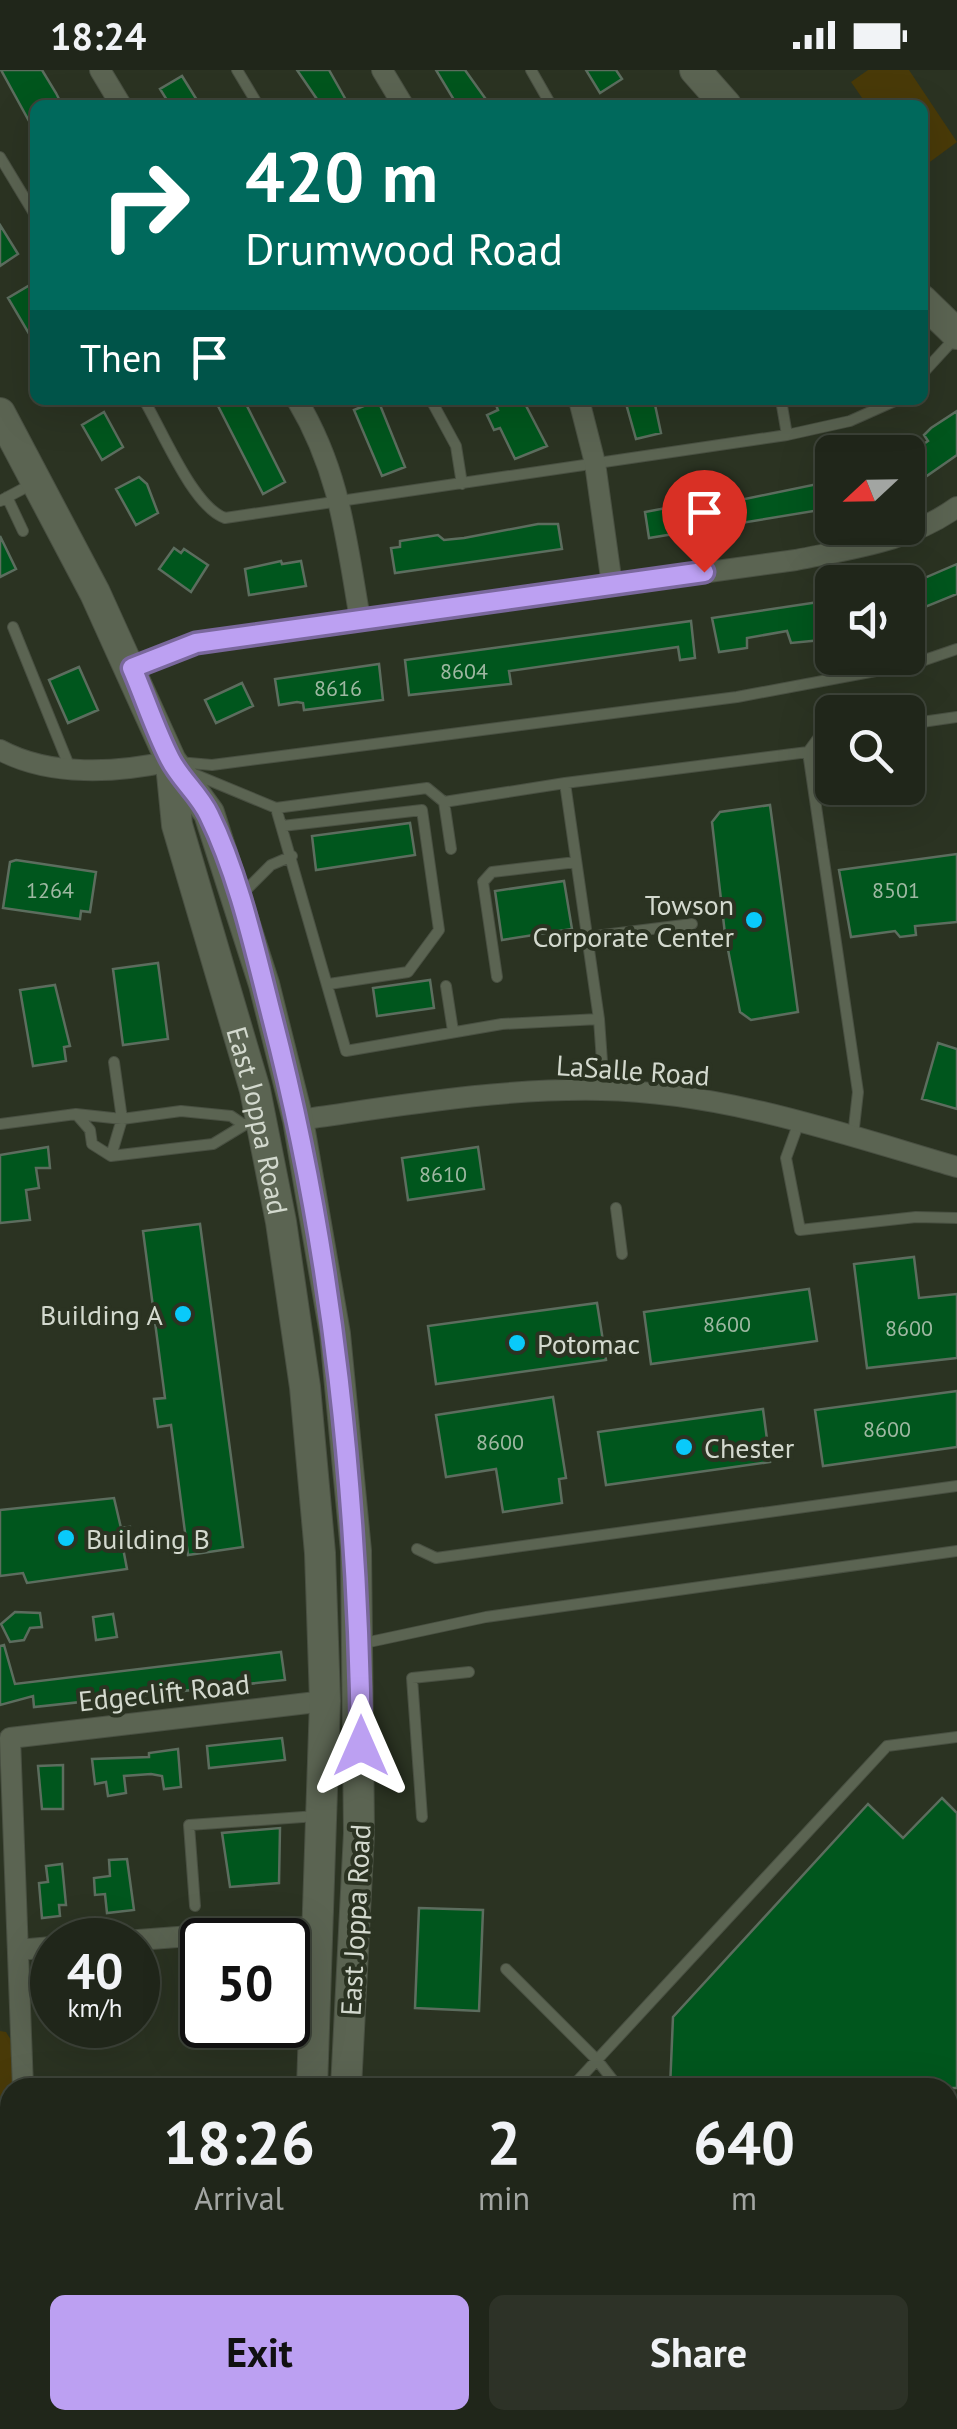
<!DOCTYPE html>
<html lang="en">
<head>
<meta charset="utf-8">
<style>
  body { margin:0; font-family:"PT Sans",sans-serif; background:#2d3227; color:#f1f3f6; height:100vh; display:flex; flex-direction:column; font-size:38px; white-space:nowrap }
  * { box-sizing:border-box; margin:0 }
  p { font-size:32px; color:#a2a5a2 }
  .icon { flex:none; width:55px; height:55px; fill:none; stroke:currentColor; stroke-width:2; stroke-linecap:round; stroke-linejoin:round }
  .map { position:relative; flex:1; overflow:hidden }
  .side { position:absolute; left:0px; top:2008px; width:958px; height:352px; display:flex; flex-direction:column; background:#20261a; border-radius:30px 30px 0 0; box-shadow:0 10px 40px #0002,0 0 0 2px #3d4339 }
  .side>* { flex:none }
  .top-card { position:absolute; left:30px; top:30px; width:898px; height:305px; border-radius:15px; box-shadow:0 10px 40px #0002,0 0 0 2px #3d4339; background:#00695c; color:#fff; overflow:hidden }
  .needle { width:65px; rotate:248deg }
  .fabs { position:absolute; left:815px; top:365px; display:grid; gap:20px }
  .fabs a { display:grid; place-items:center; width:110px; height:110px; border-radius:15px; background:#20261a; box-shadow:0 10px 40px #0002,0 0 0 2px #3d4339; font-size:50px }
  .speed { position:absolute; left:30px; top:1848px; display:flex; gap:20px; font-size:50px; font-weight:700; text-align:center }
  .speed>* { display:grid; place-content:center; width:130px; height:130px; border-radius:50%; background:#20261a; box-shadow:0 10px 40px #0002,0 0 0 2px #3d4339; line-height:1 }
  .speed small { font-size:25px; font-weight:400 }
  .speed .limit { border:5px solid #111; border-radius:15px; background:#fff; color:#111 }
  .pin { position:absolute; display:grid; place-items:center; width:85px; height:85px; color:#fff; margin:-102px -42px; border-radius:50% 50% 50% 0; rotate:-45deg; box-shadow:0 0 10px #0007 }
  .pin .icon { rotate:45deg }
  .me { position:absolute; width:110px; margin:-55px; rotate:0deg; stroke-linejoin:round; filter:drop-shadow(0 0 8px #0008) }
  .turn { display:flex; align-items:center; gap:35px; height:210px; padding:0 50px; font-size:45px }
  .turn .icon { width:130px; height:130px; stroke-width:2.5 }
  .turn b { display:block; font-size:70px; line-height:85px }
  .then { display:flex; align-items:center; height:95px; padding:0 50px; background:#0003; gap:20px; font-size:38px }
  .eta { display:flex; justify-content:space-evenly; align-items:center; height:170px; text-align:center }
  .eta b { font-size:60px; font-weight:600; line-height:70px }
  .cta { display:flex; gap:20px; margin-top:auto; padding:20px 50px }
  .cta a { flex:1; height:115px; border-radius:15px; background:#bca0f2; color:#111; font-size:40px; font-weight:600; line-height:115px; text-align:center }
  .cta a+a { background:#2d3227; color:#f1f3f6 }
  .status { display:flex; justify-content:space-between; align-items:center; height:70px; padding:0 50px; background:#20261a; direction:ltr }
  .status svg { height:28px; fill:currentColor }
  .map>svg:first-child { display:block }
  .green { fill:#493a08 }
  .building { fill:#00561d; stroke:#5c6d5e; stroke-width:2.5 }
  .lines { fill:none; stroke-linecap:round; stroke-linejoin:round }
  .lane-casing { stroke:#495042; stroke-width:12 }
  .street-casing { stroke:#495042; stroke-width:22 }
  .secondary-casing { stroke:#495042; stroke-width:32 }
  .lane { stroke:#5b6452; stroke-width:10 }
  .street { stroke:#5b6452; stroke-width:20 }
  .secondary { stroke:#5b6452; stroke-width:30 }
  .route-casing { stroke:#7a689d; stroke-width:25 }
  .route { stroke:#bca0f2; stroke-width:18 }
  .poi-dot { fill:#09cafa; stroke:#2b3322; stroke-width:4 }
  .labels { text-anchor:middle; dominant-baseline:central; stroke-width:8; stroke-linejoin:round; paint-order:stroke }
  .number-label { font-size:22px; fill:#9eb8a2 }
  .poi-label { font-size:28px; fill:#d3d9ce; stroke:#2b3322; text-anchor:start }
  .street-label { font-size:28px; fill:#d3d9ce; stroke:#2b3322 }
</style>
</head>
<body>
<div class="status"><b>18:24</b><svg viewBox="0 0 49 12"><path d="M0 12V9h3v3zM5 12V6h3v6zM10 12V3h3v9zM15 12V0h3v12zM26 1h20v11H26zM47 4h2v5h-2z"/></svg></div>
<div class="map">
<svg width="957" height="2359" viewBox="0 0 957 2359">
  <rect width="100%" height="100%" fill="#2b3322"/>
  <!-- green -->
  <path class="green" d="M 868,0 L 909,0 L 957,72 L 923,97 L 922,35 L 867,35 L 851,12 Z
    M 0,1961 L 6,1962 L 21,1986 L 15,2017 L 10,2018 L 10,2042 L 0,2049 Z"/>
  <!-- building -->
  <path class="building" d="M 1,0 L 42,0 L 56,23 L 62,35 L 35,35 L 35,62 Z
    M 297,0 L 329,0 L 346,30 L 321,35 Z
    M 436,0 L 465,0 L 490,35 L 457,35 Z
    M 586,0 L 616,0 L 622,9 L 600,23 Z
    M 182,6 L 200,35 L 170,35 L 160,19 Z
    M 0,155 L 18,184 L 0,196 Z
    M 35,212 L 35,274 L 8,228 Z
    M 215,330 L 244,330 L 285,412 L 263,424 Z
    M 378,330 L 405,397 L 382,406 L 354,340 Z
    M 494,330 L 523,330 L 547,376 L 515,389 L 500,358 L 494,360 L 487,345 L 498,340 Z
    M 625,330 L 654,330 L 661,363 L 636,369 Z
    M 957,341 L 957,385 L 908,419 L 908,385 L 928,371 L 924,365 L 931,358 Z
    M 104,342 L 123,377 L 102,390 L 82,355 Z
    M 139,407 L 147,414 L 158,443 L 136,455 L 116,419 Z
    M 832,411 L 832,438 L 649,468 L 645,442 L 714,429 L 712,422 L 734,421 L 736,428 L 745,429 Z
    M 538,454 L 558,454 L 562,479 L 395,503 L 391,478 L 400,477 L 400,471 L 438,465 L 444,470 L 464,468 Z
    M 0,466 L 16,499 L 0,507 Z
    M 174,478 L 181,483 L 184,479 L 208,495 L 191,522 L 159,499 Z
    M 281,491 L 282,494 L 301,491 L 306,516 L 249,525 L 245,499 Z
    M 957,494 L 957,524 L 908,544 L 908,515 Z
    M 832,530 L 832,569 L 791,573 L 787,561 L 747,568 L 747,578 L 719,582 L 712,548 Z
    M 691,551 L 695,588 L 680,590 L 678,577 L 509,601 L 511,614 L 409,625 L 405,590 Z
    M 379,594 L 383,630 L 304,640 L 303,633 L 297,632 L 279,635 L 275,609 Z
    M 79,597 L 98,640 L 68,653 L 49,610 Z
    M 242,613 L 253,636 L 216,653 L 205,630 Z
    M 770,735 L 798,942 L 751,950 L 740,942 L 725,864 L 712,752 L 720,742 Z
    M 410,753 L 415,785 L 316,800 L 312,766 Z
    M 957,784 L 957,852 L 915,856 L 916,865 L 900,867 L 895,861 L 851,867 L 839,800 Z
    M 16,790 L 96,802 L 90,842 L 81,841 L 80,849 L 3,838 L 10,792 Z
    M 564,811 L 572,859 L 502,870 L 495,821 Z
    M 158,893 L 168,969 L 123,975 L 113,899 Z
    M 430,910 L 434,938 L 377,946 L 373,918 Z
    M 55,915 L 70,976 L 64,977 L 66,991 L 33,996 L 20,920 Z
    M 938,973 L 957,979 L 957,1039 L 922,1029 Z
    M 48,1077 L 50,1098 L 36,1098 L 39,1118 L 26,1120 L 30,1150 L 0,1153 L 0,1085 Z
    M 478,1077 L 484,1119 L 408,1130 L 402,1088 Z
    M 200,1154 L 243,1477 L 188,1485 L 171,1355 L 158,1357 L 154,1329 L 165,1328 L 143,1161 Z
    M 914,1187 L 919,1228 L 957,1224 L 957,1288 L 867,1298 L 854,1194 Z
    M 809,1219 L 817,1271 L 651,1294 L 644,1242 Z
    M 597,1233 L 606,1290 L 436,1314 L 428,1256 Z
    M 957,1321 L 957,1377 L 823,1396 L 815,1340 Z
    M 553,1327 L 566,1408 L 559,1409 L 562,1433 L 503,1442 L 496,1399 L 446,1407 L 436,1345 Z
    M 763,1339 L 770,1392 L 606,1415 L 598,1362 Z
    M 114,1428 L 121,1458 L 130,1457 L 133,1478 L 123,1478 L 127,1499 L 27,1513 L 23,1503 L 0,1506 L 0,1440 Z
    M 15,1542 L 40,1543 L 42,1557 L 30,1558 L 24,1570 L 10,1572 L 1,1554 Z
    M 113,1544 L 117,1567 L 96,1570 L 93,1547 Z
    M 4,1575 L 15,1614 L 281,1582 L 285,1610 L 34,1637 L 33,1626 L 0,1635 L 0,1576 Z
    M 282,1668 L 285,1690 L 209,1698 L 207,1676 Z
    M 178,1679 L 181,1717 L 164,1719 L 162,1706 L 151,1704 L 124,1706 L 126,1723 L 108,1726 L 106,1712 L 95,1714 L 92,1689 L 149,1687 L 149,1683 Z
    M 63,1695 L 63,1739 L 42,1739 L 38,1696 Z
    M 942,1728 L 957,1743 L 957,2018 L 670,2018 L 673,1947 L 868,1734 L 903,1768 Z
    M 280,1758 L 279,1813 L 230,1817 L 222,1763 Z
    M 127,1789 L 134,1840 L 107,1843 L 105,1824 L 95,1825 L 94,1808 L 110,1806 L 109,1790 Z
    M 62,1794 L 66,1835 L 59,1835 L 60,1846 L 42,1848 L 39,1813 L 48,1812 L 46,1796 Z
    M 419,1838 L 483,1840 L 479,1941 L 415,1938 Z"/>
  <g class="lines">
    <defs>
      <path id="lane" d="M 237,0 L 258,35
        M 531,0 L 551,35
        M 0,87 L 35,145
        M 922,304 L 956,267
        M 144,330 C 162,360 193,437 225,448 L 787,365 L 850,351 L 897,330
        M 431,330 L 456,376 L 462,414
        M 781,330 L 787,365
        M 7,427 L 23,461
        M 0,431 L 32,414
        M 13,557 L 70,698
        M 908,654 L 957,647
        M 832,665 L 819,667 L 808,682 L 858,1022 L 853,1066
        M 178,692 L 212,695 L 737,627 L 913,594 L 957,579
        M 194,704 L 276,738 L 427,718 L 444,732 L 451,779
        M 565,713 L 808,682
        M 444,732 L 565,713 L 599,949 L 604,1020
        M 276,738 L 346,981 L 502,954 L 599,949
        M 282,756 L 422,740 L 439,860 L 408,902 L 329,914
        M 242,824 L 271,795 L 292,786
        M 587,867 L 692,854
        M 497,907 L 483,812 L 492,802 L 576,792
        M 446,916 L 453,961
        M 77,1045 L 90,1060 L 92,1074 L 111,1086 L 213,1074 L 246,1054
        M 799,1052 L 786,1088 L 800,1160 L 916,1147 L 957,1148
        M 0,1054 L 76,1044 L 122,1049 L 181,1041 L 231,1046 L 244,1055
        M 111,1086 L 122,1049 L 114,992
        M 616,1138 L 622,1184
        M 417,1479 L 436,1488 L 957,1416
        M 360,1574 L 486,1547 L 957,1481
        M 422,1747 L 412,1608 L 469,1602
        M 195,1836 L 189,1755 L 317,1746
        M 506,1899 L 597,1990 L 619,2018
        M 197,1967 L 309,1961
        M 571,2018 L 887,1676 L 957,1667
        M 106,2350 L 108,2359
        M 229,2359 L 229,2350
        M 629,2359 L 629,2350"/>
      <path id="street" d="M 100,0 L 121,35
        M 382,0 L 403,35
        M 297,330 C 340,402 346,468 360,549
        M 579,330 L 595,393 L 612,515
        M 132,598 L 196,573 L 796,490 C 854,478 908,472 957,437
        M 0,680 C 50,707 117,703 171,691
        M 298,1050 C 398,1036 499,1018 601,1020 C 723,1022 841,1063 957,1097
        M 138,1870 L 320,1856
        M 18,1880 L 52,1877
        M 23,2018 L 10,1668 L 325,1631
        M 0,2142 L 10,2143
        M 17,2359 L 45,2351"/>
      <g id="secondary">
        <path d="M 695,0 L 726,35"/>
        <path d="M 922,230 L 957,264"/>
        <path d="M 0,343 L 95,523 L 171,691 L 209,743 L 264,914 L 298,1050 L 335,1264 L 356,1481 L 359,1763 L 346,2018"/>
        <path id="s1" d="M 171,694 L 177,755 L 255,1020 L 281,1152 L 305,1317 L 320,1483 L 325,1631 L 312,2018"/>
        <path d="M 294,2359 L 295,2350"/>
        <path d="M 326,2359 L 327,2350"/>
      </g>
    </defs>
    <!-- lane casing -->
    <use href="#lane" class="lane-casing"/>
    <!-- street casing -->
    <use href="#street" class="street-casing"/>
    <!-- secondary casing -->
    <use href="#secondary" class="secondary-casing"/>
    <!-- lane -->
    <use href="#lane" class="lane"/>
    <!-- street -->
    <use href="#street" class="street"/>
    <!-- secondary -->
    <use href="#secondary" class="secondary"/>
  </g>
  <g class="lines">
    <defs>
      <path id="route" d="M 361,1676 C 358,1430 334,1186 272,947 C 255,881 239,806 209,745 C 199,724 180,709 170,689 C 155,660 145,628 132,598 L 196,573 L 704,502"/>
    </defs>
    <!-- route casing -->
    <use href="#route" class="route-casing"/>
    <!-- route -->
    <use href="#route" class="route"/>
  </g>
  <!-- markers -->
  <g class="poi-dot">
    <circle cx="754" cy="850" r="10"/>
    <circle cx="183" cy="1244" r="10"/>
    <circle cx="517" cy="1273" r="10"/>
    <circle cx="684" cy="1377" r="10"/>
    <circle cx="66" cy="1468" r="10"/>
  </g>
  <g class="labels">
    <!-- number labels -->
    <g class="number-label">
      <text x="464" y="601">8604</text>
      <text x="338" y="618">8616</text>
      <text x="50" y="820">1264</text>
      <text x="896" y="820">8501</text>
      <text x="443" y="1104">8610</text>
      <text x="727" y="1254">8600</text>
      <text x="909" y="1258">8600</text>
      <text x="887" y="1359">8600</text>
      <text x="500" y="1372">8600</text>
    </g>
    <!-- poi labels -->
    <g class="poi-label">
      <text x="734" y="834" text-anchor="end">Towson<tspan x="734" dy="32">Corporate Center</tspan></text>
      <text x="163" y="1244" text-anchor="end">Building A</text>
      <text x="537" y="1273">Potomac</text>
      <text x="704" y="1377">Chester</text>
      <text x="86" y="1468">Building B</text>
    </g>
    <!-- street labels -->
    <g class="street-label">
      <text transform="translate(633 1000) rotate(4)">LaSalle Road</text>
      <text stroke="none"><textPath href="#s1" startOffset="368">East Joppa Road</textPath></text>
      <text transform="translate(164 1622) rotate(-6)">Edgeclift Road</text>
      <text transform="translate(355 1850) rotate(-87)">East Joppa Road</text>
    </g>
  </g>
</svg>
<div class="fabs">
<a><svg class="needle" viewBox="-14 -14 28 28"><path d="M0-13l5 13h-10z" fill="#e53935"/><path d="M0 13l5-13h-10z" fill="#a2a5a2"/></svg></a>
<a><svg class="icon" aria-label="sound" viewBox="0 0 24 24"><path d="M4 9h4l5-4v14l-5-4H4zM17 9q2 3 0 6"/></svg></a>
<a><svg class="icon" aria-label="search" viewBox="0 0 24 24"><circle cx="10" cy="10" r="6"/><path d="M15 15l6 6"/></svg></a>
</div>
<div class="speed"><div>40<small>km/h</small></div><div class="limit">50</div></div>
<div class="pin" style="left:704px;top:502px;background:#d93025"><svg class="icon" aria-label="arrive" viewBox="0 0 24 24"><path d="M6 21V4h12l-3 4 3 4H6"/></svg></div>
<svg class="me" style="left:361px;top:1676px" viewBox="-20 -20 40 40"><path d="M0-17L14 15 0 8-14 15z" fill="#bca0f2" stroke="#fff" stroke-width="4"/></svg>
<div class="top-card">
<div class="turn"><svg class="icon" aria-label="right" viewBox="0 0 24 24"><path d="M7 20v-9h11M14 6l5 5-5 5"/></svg><div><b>420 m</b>Drumwood Road</div></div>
<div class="then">Then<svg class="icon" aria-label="arrive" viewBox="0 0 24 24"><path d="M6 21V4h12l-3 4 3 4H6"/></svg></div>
</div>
<section class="side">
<div class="eta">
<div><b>18:26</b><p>Arrival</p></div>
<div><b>2</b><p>min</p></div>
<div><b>640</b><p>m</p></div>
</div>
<div class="cta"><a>Exit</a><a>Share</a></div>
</section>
</div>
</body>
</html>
